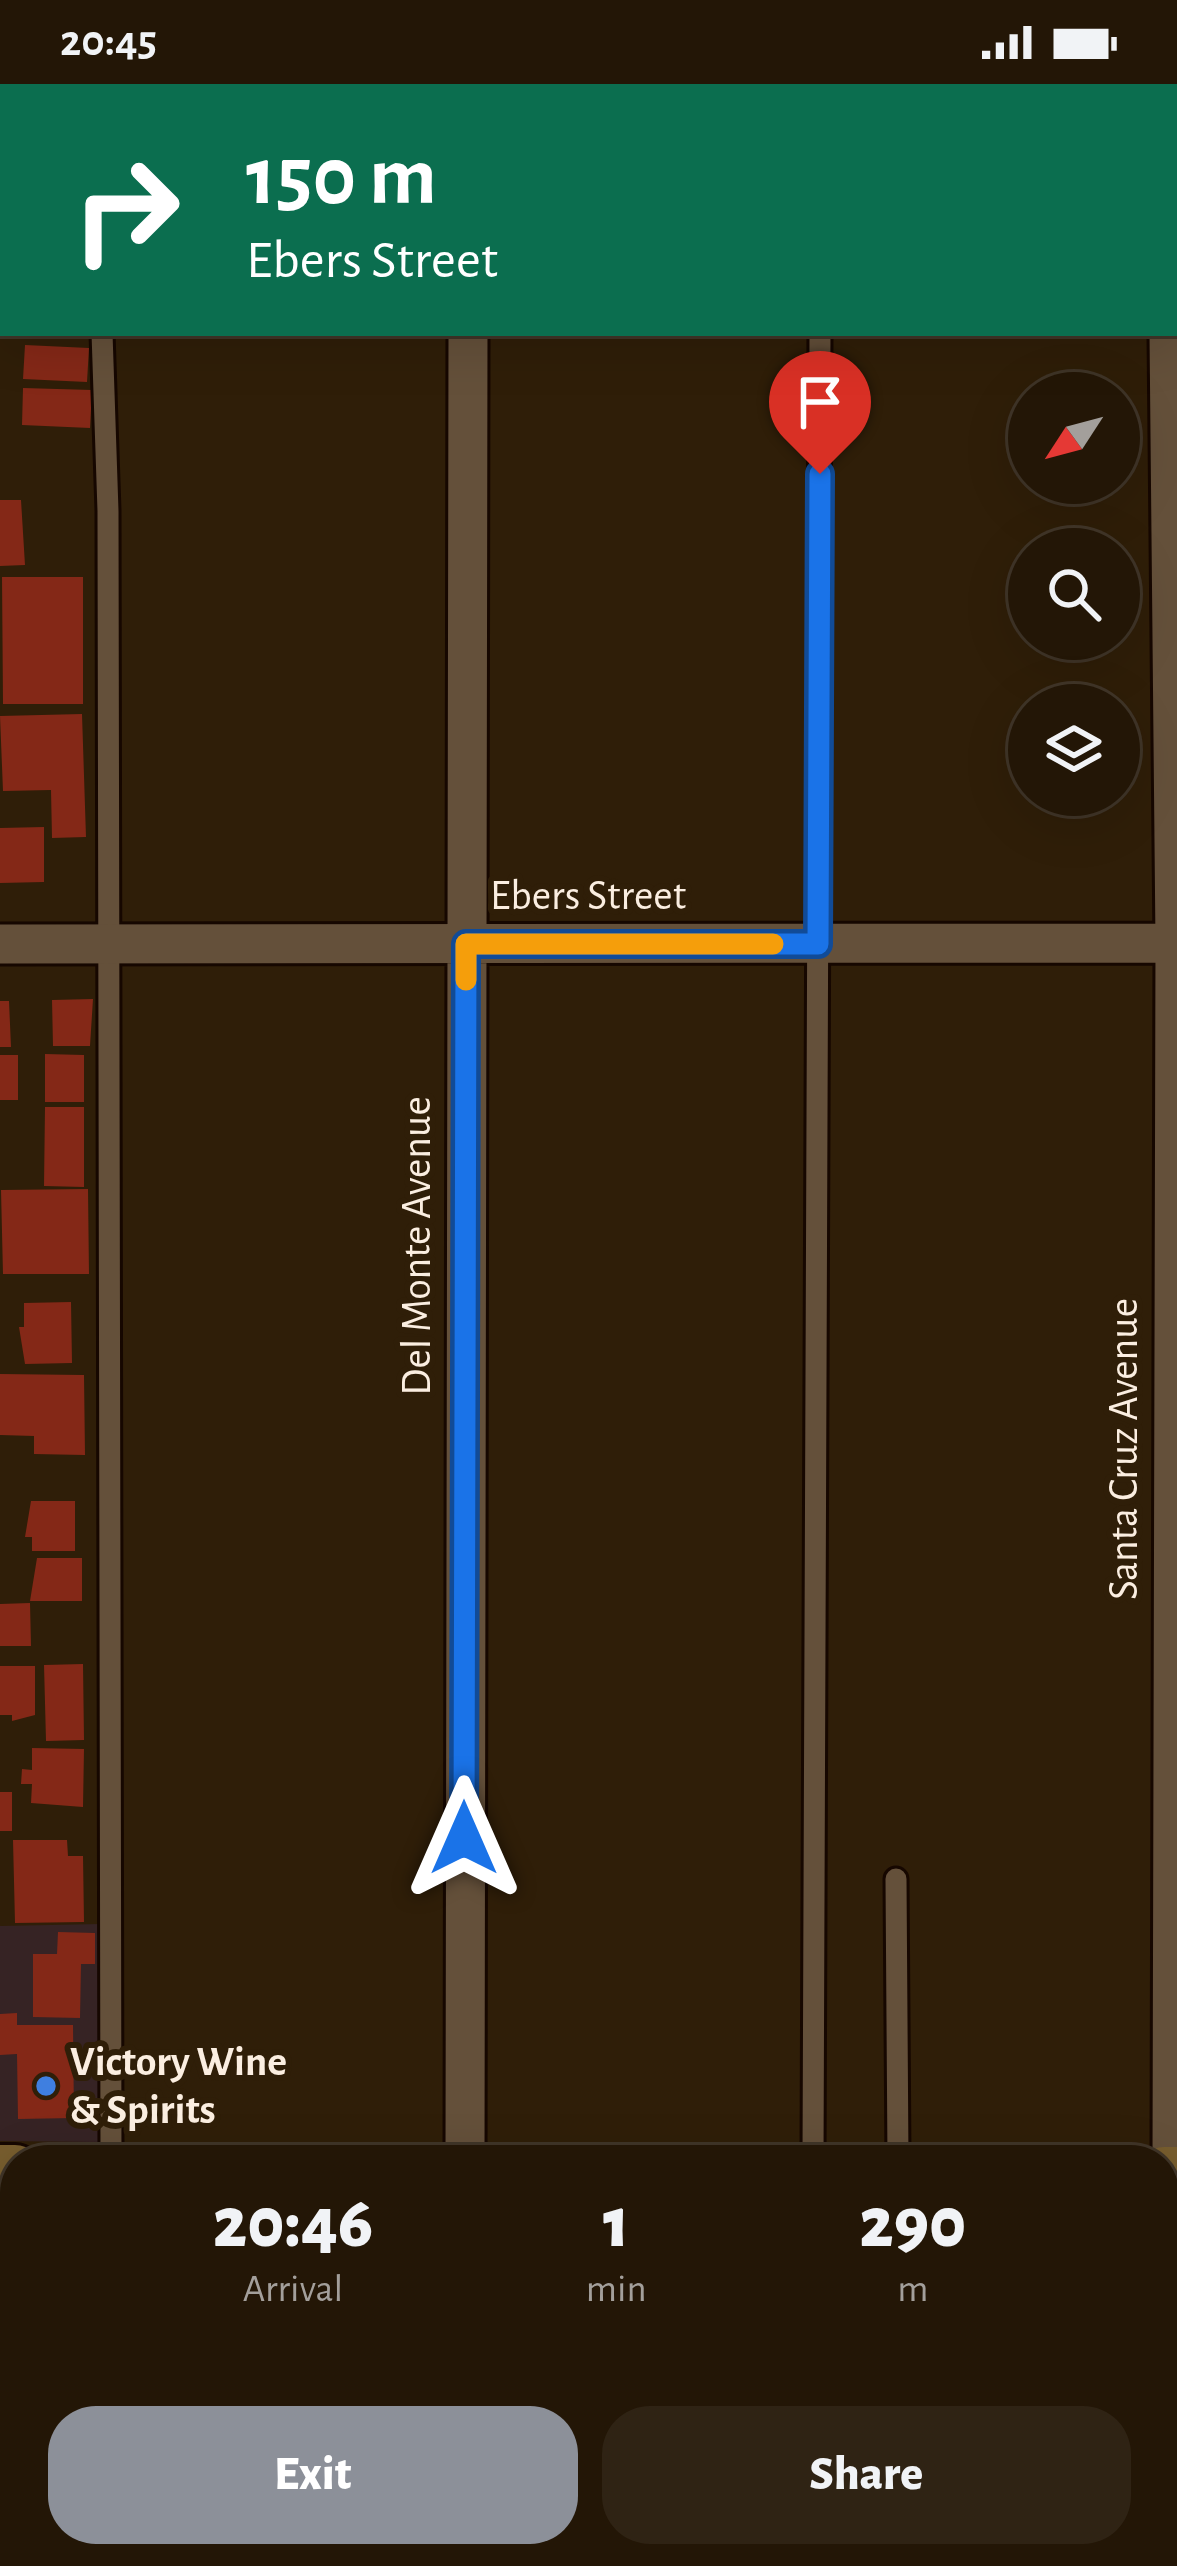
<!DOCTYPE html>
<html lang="en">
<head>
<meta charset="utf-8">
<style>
  body { margin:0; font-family:"Alegreya Sans",sans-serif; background:#2f2314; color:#f1f3f6; height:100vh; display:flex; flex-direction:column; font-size:45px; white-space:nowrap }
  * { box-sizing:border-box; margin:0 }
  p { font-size:39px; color:#a39f9b }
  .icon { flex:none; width:66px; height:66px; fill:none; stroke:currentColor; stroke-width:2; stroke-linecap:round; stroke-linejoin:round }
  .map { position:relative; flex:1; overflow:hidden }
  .panel { position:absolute; left:0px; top:2061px; width:1179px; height:423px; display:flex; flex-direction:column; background:#231606; border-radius:48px 48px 0 0; box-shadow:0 12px 48px #0002,0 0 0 3px #403528 }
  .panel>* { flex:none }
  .guide { position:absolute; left:0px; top:0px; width:1179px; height:252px; box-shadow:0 12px 48px #0002,0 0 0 3px #403528; background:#0b6e4f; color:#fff; overflow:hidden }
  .needle { width:78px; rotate:234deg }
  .fabs { position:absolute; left:1008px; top:288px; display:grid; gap:24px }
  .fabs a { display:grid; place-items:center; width:132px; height:132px; border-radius:50%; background:#231606; box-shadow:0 12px 48px #0002,0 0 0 3px #403528; font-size:60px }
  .pin { position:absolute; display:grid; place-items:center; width:102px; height:102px; color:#fff; margin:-123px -51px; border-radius:50% 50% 50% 0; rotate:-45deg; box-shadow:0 0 12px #0007 }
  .pin .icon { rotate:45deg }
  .me { position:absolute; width:132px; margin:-66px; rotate:0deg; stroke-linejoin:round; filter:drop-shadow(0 0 9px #0008) }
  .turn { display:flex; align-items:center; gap:42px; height:252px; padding:0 48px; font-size:54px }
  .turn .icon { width:156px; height:156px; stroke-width:2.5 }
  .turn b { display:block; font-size:84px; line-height:102px }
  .eta { display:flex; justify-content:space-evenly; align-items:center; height:204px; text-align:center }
  .eta b { font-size:72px; font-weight:800; line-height:84px }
  .cta { display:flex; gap:24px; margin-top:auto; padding:24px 48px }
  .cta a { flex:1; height:138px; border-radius:48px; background:#8c9099; color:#fff; font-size:48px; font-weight:800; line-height:138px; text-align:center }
  .cta a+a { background:#2f2314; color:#f1f3f6 }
  .status { display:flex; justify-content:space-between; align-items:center; height:84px; padding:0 60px; background:#231606; direction:ltr }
  .status svg { height:33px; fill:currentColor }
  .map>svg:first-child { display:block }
  .commercial { fill:#362324 }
  .building { fill:#842817 }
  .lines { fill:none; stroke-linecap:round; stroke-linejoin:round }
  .service-casing { stroke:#160700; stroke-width:27 }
  .minor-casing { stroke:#160700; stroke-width:45 }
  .secondary-casing { stroke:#160700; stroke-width:60 }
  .service { stroke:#64503a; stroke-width:21 }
  .minor { stroke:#64503a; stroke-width:39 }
  .secondary { stroke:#775d2e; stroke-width:54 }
  .route-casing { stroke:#114b97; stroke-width:30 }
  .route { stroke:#1a73e8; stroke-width:21 }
  .slow { stroke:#f59e0b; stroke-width:21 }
  .shop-dot { fill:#3f7fe0; stroke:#2f1e08; stroke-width:4.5 }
  .labels { text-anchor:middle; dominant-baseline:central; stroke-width:12; stroke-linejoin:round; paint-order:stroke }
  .street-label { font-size:42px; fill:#fbeee1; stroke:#2f1e08 }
  .poi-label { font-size:42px; font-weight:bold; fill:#fbeee1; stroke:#2f1e08; text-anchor:start }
</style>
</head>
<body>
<div class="status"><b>20:45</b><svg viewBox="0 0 49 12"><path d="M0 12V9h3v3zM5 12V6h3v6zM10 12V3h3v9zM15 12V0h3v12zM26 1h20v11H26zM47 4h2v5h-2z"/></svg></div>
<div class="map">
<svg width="1177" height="2482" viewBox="0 0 1177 2482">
  <rect width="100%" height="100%" fill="#2f1e08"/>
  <!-- commercial -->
  <path class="commercial" d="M 100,1840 L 101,2058 L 0,2057 L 0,1842 Z
    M 0,2127 L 15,2127 L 15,2329 L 0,2330 Z"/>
  <!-- building -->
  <path class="building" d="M 25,261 L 89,264 L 87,298 L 23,295 Z
    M 23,304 L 92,306 L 90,344 L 22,341 Z
    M 0,416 L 21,416 L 25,481 L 0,482 Z
    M 2,493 L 83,493 L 83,620 L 3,620 Z
    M 82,630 L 86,753 L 52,754 L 51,706 L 3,707 L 0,632 Z
    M 44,743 L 44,798 L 0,799 L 0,744 Z
    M 93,915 L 90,962 L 53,962 L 52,916 Z
    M 0,917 L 9,917 L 11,963 L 0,963 Z
    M 45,970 L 84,971 L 84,1018 L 45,1018 Z
    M 0,971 L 18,971 L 18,1016 L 0,1016 Z
    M 45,1023 L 84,1023 L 84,1103 L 44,1102 Z
    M 88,1105 L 89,1190 L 3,1190 L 1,1106 Z
    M 71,1218 L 72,1279 L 25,1280 L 19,1243 L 24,1243 L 24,1219 Z
    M 0,1290 L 84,1291 L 85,1371 L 34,1370 L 34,1352 L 0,1351 Z
    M 31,1417 L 75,1417 L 75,1467 L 32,1467 L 32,1453 L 25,1453 Z
    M 37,1474 L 82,1474 L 82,1517 L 30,1517 Z
    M 30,1519 L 31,1562 L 0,1562 L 0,1520 Z
    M 83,1580 L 84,1656 L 46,1657 L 44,1581 Z
    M 0,1582 L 35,1582 L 35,1631 L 12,1637 L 12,1631 L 0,1631 Z
    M 32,1664 L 84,1665 L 83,1723 L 31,1719 L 32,1700 L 21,1700 L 22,1685 L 32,1686 Z
    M 0,1708 L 12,1708 L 12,1747 L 0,1747 Z
    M 13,1756 L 67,1756 L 68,1772 L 83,1772 L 84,1838 L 15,1839 Z
    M 58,1848 L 95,1849 L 95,1880 L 81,1880 L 80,1934 L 33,1933 L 33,1870 L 57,1870 Z
    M 17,1929 L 17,1941 L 73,1941 L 74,2034 L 18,2035 L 17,1970 L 0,1971 L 0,1930 Z
    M 0,2150 L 15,2150 L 15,2241 L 0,2240 Z
    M 5,2335 L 15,2335 L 15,2400 L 6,2400 Z
    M 0,2443 L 15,2443 L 15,2469 L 50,2469 L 50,2482 L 0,2482 Z
    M 138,2469 L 232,2469 L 232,2482 L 138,2482 Z
    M 247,2469 L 363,2469 L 363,2482 L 247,2482 Z
    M 557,2469 L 727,2469 L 727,2482 L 556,2482 Z"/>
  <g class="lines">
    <defs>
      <path id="service" d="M 106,3 L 106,0
        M 821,3 L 821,0
        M 102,249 L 108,427 L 111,2076
        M 896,1795 L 898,2076
        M 813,2076 L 820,249
        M 109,2469 L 109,2482
        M 818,2469 L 818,2482"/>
      <path id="minor" d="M 1168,0 L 1168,3
        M 470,3 L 470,0
        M 1169,249 L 1175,859 L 1171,2482
        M 0,860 L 1177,859
        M 465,2076 L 468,249
        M 463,2482 L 463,2469"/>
      <path id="secondary" d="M 0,2088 L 15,2088
        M 1164,2090 L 1177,2090"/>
    </defs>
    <!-- service casing -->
    <use href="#service" class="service-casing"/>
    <!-- minor casing -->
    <use href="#minor" class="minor-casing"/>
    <!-- secondary casing -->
    <use href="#secondary" class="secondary-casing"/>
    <!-- service -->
    <use href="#service" class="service"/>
    <!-- minor -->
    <use href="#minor" class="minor"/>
    <!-- secondary -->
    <use href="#secondary" class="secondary"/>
  </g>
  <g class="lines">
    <defs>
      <path id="route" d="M 464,1754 L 466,860 L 818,860 L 820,390"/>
    </defs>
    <!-- route casing -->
    <use href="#route" class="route-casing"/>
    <!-- route -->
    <use href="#route" class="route"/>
    <!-- slow -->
    <path class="slow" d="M 466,896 L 466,860 L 773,860"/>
  </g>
  <!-- markers -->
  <circle class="shop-dot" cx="46" cy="2002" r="12"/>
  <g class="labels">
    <!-- street labels -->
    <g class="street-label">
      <text x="588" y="812">Ebers Street</text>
      <text transform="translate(417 1162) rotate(-90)">Del Monte Avenue</text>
      <text transform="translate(1124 1365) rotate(-90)">Santa Cruz Avenue</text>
    </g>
    <!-- poi labels -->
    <g class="poi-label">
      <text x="70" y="1978">Victory Wine<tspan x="70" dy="48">&amp; Spirits</tspan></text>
    </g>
  </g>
</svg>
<div class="fabs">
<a><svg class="needle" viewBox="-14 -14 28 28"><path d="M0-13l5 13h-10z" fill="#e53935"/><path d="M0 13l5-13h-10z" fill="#a39f9b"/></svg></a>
<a><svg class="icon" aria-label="search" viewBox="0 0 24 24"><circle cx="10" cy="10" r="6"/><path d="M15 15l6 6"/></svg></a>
<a><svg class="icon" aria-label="layers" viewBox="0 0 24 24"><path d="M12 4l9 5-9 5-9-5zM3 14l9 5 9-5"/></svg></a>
</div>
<div class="pin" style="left:820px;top:390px;background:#d93025"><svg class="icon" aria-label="arrive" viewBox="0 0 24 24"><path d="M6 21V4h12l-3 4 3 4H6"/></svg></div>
<svg class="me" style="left:464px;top:1754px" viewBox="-20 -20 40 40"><path d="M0-17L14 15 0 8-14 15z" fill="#1a73e8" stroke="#fff" stroke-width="4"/></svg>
<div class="guide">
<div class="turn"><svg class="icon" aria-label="right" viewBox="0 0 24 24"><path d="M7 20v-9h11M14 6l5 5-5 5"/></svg><div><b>150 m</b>Ebers Street</div></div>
</div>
<section class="panel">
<div class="eta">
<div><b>20:46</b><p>Arrival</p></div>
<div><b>1</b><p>min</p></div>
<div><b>290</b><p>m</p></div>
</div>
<div class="cta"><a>Exit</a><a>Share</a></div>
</section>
</div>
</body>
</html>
